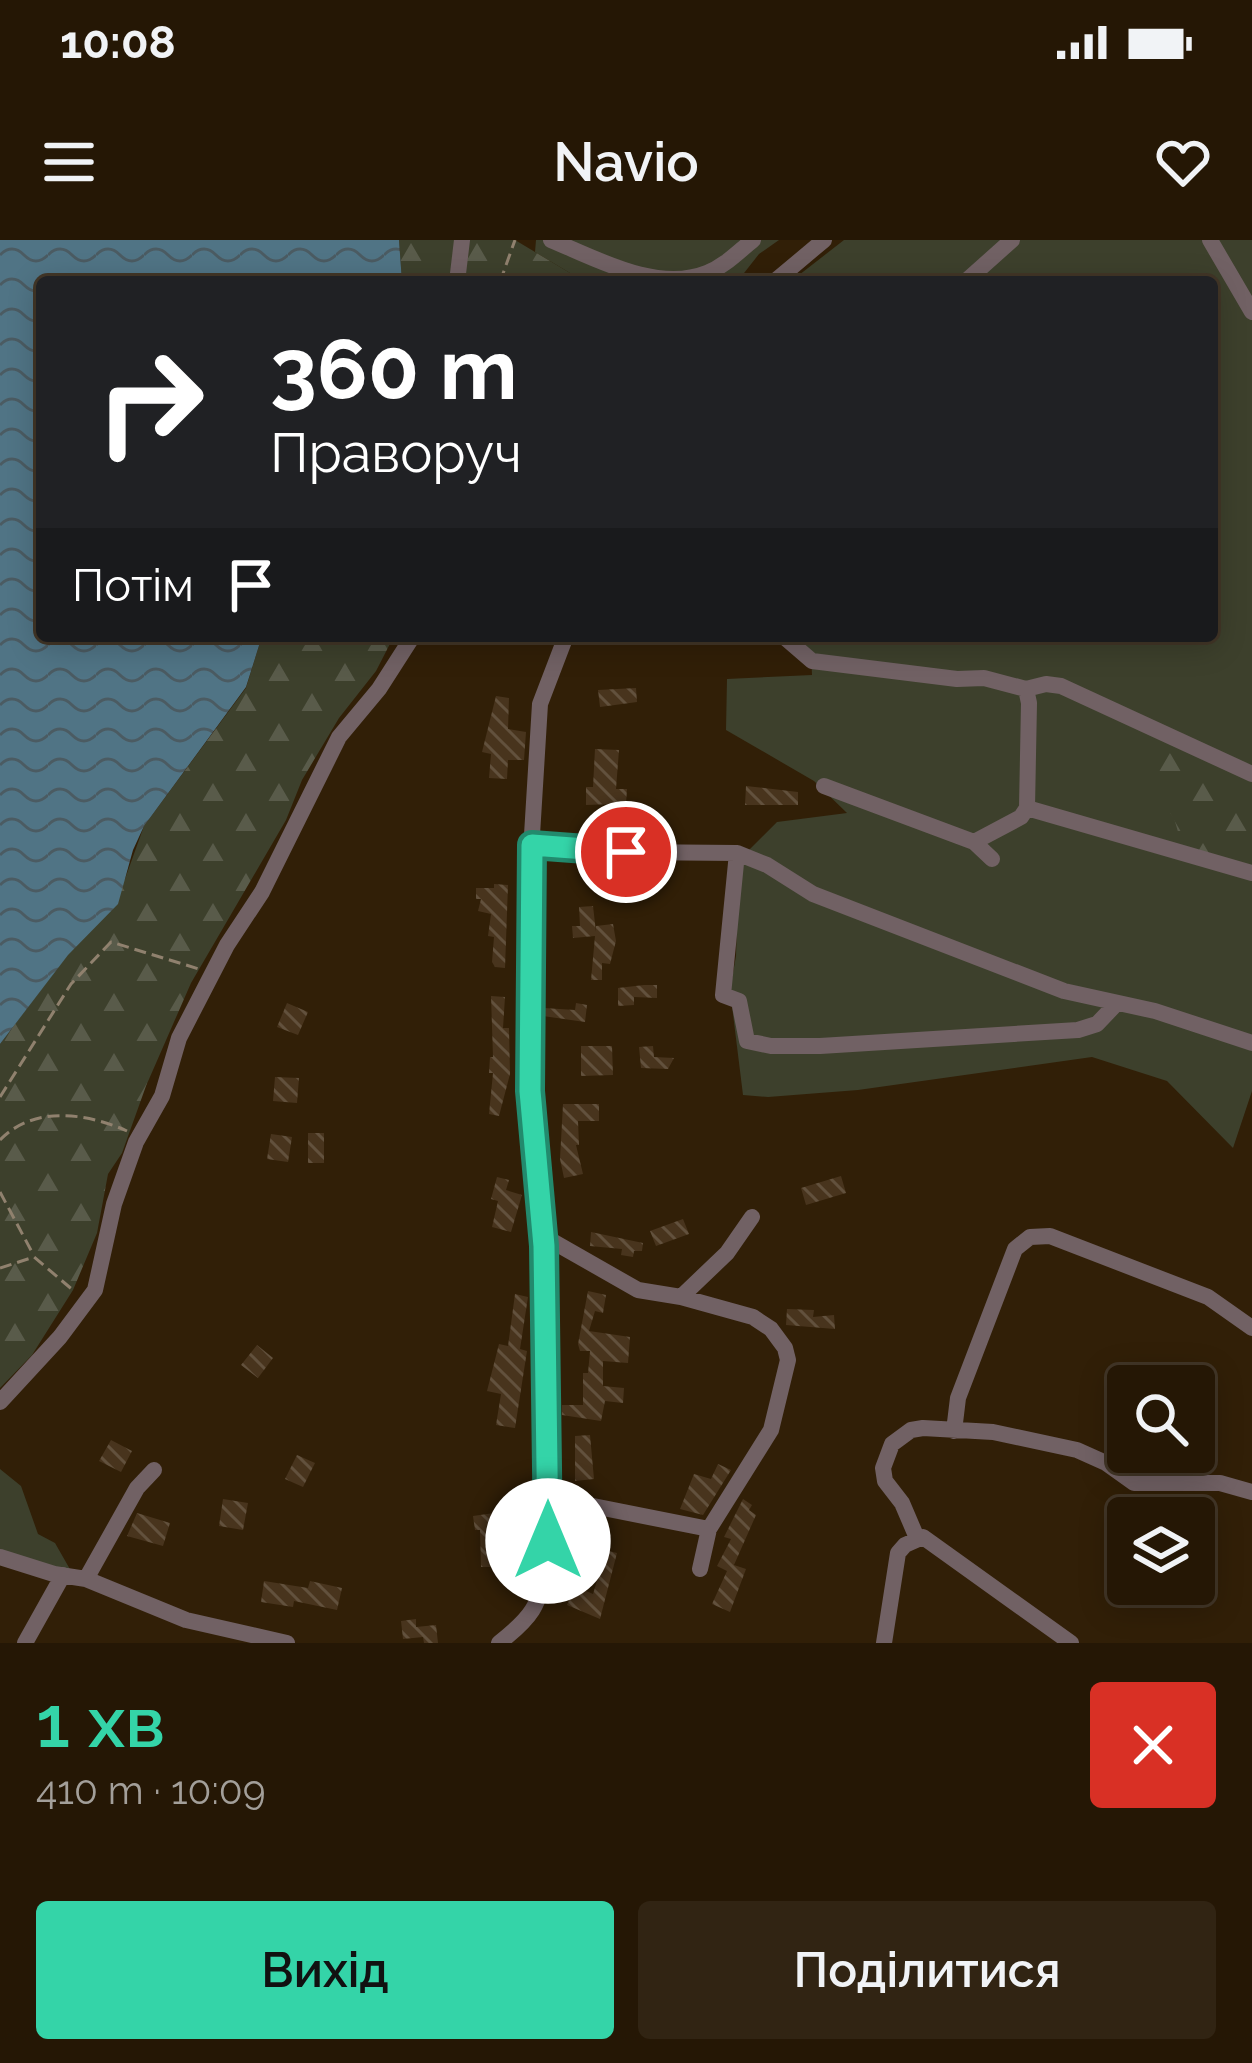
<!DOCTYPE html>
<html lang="uk">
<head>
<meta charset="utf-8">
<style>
  body { margin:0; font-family:Raleway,sans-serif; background:#312413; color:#f1f3f6; height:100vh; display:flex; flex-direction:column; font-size:45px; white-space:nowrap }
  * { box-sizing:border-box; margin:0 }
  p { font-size:39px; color:#a39f9a }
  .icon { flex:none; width:66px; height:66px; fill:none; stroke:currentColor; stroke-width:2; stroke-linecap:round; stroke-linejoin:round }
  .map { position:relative; height:1403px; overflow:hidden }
  .sheet { display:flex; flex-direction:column; background:#251705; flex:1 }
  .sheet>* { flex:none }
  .top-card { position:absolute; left:36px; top:36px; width:1182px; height:366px; border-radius:12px; box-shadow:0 6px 30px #0003,0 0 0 3px #423627; background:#202124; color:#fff; overflow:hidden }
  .fabs { position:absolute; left:1107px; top:1125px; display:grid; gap:24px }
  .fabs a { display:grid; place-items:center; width:108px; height:108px; border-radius:12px; background:#251705; box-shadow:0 6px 30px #0003,0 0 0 3px #423627; font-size:60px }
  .pin { position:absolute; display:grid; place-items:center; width:102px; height:102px; color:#fff; margin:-51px; border:6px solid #fff; border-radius:50%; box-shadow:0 3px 12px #0007 }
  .me { position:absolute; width:132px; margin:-66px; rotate:0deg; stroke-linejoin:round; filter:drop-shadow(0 0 9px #0008) }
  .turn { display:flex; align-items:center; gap:42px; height:252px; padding:0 36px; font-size:54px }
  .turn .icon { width:156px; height:156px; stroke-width:2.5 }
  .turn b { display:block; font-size:84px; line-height:102px }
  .then { display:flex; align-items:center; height:114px; padding:0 36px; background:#0003; gap:24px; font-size:45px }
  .round { display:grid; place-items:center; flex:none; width:126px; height:126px; border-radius:12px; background:#312413 }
  .head { display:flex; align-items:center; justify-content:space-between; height:204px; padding:0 36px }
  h1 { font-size:72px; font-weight:600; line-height:90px; color:#34d4a8 }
  .primary-button { display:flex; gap:24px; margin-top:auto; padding:24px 36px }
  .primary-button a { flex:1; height:138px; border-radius:12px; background:#34d4a8; color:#111; font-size:48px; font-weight:600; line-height:138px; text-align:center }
  .primary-button a+a { background:#312413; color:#f1f3f6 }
  .status { display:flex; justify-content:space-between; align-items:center; height:84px; padding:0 60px; background:#251705; direction:ltr }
  .status svg { height:33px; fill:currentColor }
  header { display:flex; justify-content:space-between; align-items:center; height:156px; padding:0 36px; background:#251705; font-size:54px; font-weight:600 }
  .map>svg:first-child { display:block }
  .green { fill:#3d402c }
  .forest { fill:url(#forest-firs) }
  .water { fill:url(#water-waves) }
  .building { fill:url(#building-back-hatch) }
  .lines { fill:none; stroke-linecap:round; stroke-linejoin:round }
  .path { stroke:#90816e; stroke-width:3; stroke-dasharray:12 6; stroke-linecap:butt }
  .minor { stroke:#716164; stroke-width:16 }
  .route-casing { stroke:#228a6d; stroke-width:30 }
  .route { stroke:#34d4a8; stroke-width:21 }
</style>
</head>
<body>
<div class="status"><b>10:08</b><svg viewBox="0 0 49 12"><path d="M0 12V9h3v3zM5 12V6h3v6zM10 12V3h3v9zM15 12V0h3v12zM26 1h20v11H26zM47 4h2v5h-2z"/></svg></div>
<header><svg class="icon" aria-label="menu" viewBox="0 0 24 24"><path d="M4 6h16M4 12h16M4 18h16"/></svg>Navio<svg class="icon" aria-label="heart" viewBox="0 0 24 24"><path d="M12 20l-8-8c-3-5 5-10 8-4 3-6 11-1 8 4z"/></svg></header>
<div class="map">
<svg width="1252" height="1403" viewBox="0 0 1252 1403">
  <defs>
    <pattern id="forest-firs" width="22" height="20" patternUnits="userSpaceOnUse" patternTransform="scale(3)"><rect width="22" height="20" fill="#3d402c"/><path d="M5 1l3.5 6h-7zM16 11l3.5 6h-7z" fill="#595b4a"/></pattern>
    <pattern id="water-waves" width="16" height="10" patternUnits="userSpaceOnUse" patternTransform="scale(3)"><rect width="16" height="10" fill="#507485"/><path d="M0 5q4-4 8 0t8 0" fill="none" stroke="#4b5b62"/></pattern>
    <pattern id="building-back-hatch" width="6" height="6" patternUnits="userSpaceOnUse" patternTransform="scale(3)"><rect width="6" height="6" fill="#48341d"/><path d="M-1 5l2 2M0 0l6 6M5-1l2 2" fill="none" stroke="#62513d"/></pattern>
  </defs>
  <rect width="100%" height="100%" fill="#311f07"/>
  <!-- green -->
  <path class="green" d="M 536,0 L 779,0 L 759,14 L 737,42 L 585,42 L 535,12 Z
    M 844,0 L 1252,0 L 1252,851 L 1233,908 L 1167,841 L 1092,817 L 858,850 L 768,857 L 743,855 L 730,750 L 736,716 L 739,620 L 777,582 L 847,573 L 814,541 L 726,490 L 727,439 L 812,435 L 811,414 L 796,396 L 1212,396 L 1212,42 L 790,42 Z
    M 0,1229 L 21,1246 L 38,1294 L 55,1303 L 71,1331 L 0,1325 Z"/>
  <!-- forest -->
  <path class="forest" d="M 399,0 L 515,0 L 585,42 L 402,42 Z
    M 262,396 L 394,396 L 376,431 L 339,478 L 302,540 L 286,580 L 191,743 L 146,846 L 122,913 L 108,934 L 97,993 L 73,1050 L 32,1115 L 0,1148 L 0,804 L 125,639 L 144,586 L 246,448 Z
    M 1154,507 L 1201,525 L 1252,551 L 1252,619 L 1183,609 L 1174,578 L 1136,529 L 1140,514 Z"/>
  <!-- water -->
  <path class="water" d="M 0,0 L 399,0 L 402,42 L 42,42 L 42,396 L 262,396 L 246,447 L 144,586 L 133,610 L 118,664 L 68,715 L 0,804 Z"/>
  <!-- building -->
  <path class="building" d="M 636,448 L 637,462 L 600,467 L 598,450 Z
    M 496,456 L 509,458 L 508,489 L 526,492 L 524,520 L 508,520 L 507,539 L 489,538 L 491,514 L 482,512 Z
    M 595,509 L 619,510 L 616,549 L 627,549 L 625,579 L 614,579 L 614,564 L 586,565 L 586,547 L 593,547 Z
    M 746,546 L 798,552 L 798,565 L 745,565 Z
    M 494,644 L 508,645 L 505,728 L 495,727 L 492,722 L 494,697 L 488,696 L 491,674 L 478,671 L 481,659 L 476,659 L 476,648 L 494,648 Z
    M 593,666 L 596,692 L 596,686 L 613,684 L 616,701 L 610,724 L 602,723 L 602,740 L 591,740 L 595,696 L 573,698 L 572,686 L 580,686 L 579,667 Z
    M 644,745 L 657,745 L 657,758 L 634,757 L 634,765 L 618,766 L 618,748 Z
    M 491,756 L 505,757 L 503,788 L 509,788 L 510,834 L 499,876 L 489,874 L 493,833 L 489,833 L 490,817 L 493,817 Z
    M 287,763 L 308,772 L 298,795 L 277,787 Z
    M 576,763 L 587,765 L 585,782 L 543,776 L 544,768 L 575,770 Z
    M 581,806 L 612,806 L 613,835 L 581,836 Z
    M 653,806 L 654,817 L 674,818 L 668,829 L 641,828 L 639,807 Z
    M 275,837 L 299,838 L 297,863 L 273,861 Z
    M 563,864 L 599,864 L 599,881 L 578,881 L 579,905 L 576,905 L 583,934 L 564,938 L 560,919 Z
    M 308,893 L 324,893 L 324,923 L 308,923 Z
    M 271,894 L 292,897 L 288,922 L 267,919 Z
    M 841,936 L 846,953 L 806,965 L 801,948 Z
    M 497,937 L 509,940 L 506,950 L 522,955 L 511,992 L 492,987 L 498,961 L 491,959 Z
    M 683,979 L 689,994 L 656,1006 L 650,991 Z
    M 591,992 L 643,1003 L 642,1011 L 634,1011 L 633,1017 L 621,1015 L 622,1009 L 590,1006 Z
    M 588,1051 L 606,1055 L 603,1073 L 595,1071 L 589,1091 L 630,1097 L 628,1123 L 603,1121 L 603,1146 L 624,1148 L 623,1163 L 605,1161 L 601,1181 L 562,1175 L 562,1165 L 583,1165 L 583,1133 L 588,1133 L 590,1111 L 580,1111 L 578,1104 Z
    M 515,1054 L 528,1057 L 520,1109 L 527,1111 L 515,1188 L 496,1185 L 501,1154 L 487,1151 L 499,1104 L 508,1106 Z
    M 787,1069 L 814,1070 L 813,1077 L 834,1075 L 835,1089 L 786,1085 Z
    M 257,1105 L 273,1118 L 258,1138 L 241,1125 Z
    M 590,1195 L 594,1239 L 575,1241 L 575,1196 Z
    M 111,1200 L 132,1211 L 121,1232 L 99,1221 Z
    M 297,1215 L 315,1223 L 303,1247 L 285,1239 Z
    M 718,1224 L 731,1230 L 703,1275 L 680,1269 L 694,1234 L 711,1239 Z
    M 223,1259 L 248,1263 L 243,1290 L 219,1286 Z
    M 743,1259 L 752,1265 L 749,1270 L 756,1275 L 734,1325 L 746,1329 L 730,1372 L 712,1364 L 727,1331 L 717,1326 L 731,1299 L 724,1297 Z
    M 137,1273 L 170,1283 L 163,1306 L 127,1296 Z
    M 494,1273 L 501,1327 L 481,1327 L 480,1290 L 475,1290 L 473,1276 Z
    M 605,1310 L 617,1313 L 600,1379 L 567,1365 L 575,1346 L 593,1354 L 599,1334 L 578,1329 L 582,1313 L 603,1318 Z
    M 264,1341 L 308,1348 L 310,1341 L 342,1348 L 337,1370 L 294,1361 L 293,1367 L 261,1362 Z
    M 416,1379 L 416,1387 L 436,1385 L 438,1403 L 424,1403 L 423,1397 L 403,1399 L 401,1381 Z"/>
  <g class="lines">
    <!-- path -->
    <path class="path" d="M 500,42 L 515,0
      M 0,857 L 71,744 L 111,702 L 199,729
      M 0,900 C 34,865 87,873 127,891
      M 0,952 L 33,1014
      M 0,1028 L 34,1017 L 74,1051"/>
    <!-- minor -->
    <path class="minor" d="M 551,0 C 597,19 657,53 707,33 C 725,26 738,12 753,0
      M 1210,0 L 1252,72
      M 457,42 L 462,0
      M 774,42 L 824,0
      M 965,42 L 1012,0
      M 783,396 L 812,421 L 957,439 L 984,438 L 1026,449 L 1046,444 L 1061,446 L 1252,534
      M 824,546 L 974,602 L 992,619
      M 1027,568 L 1252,633
      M 974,602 L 1021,577 L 1027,568 L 1029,463 L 1026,449
      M 532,605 L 626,612 L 737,613 L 767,625 L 813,654 L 1064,751 L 1155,771 L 1252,803
      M 737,613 L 723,755 L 739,761 L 747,801 L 771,806 L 820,806 L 1078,790 L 1097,784 L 1117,763
      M 544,1002 L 552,1001 L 638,1050 L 681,1057 L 753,1077 L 771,1089 L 785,1108 L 788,1120 L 771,1190 L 709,1289 L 700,1329
      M 681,1057 L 727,1013 L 752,977
      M 0,1162 L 60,1097 L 95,1050 L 114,964 L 136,902 L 162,856 L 179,798 L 227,705 L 262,652 L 339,497 L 379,449 L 413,396
      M 954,1191 L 958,1158 L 1015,1009 L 1030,997 L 1050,996 L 1208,1057 L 1252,1088
      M 548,1257 L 709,1289
      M 917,1298 L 902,1263 L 885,1241 L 883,1228 L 892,1204 L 911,1190 L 923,1188 L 993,1192 L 1077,1210 L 1106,1223 L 1134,1243 L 1220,1243 L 1252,1252
      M 0,1317 L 54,1334 L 86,1339 L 186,1380 L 287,1403
      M 86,1339 L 137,1248 L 154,1230
      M 25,1403 L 63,1335
      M 499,1403 C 531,1378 540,1366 546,1326 L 544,1006 L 530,851 L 532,595 L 540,464 L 566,396
      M 884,1403 L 898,1313 L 905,1305 L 923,1297 L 1071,1403"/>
  </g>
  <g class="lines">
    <defs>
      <path id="route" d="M 548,1301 L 544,1006 L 530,851 L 532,605 L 626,612"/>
    </defs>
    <!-- route casing -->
    <use href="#route" class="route-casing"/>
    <!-- route -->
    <use href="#route" class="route"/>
  </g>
</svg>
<div class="fabs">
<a><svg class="icon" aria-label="search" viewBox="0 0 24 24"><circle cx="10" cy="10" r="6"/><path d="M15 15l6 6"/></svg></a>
<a><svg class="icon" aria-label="layers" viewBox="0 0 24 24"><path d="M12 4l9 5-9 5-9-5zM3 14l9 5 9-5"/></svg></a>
</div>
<div class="pin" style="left:626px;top:612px;background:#d93025"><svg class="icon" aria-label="arrive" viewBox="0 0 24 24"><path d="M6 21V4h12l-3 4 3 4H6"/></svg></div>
<svg class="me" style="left:548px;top:1301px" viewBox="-20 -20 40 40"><circle r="19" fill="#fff"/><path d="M0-13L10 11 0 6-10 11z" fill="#34d4a8"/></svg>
<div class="top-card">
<div class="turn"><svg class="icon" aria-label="right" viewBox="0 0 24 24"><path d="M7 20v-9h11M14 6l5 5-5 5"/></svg><div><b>360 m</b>Праворуч</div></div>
<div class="then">Потім<svg class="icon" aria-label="arrive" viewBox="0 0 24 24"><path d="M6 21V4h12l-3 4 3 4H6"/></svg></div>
</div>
</div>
<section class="sheet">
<div class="head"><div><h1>1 хв</h1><p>410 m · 10:09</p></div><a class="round" style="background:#d93025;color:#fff"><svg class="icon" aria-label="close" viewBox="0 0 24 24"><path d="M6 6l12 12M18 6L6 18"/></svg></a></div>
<div class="primary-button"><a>Вихід</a><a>Поділитися</a></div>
</section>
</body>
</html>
